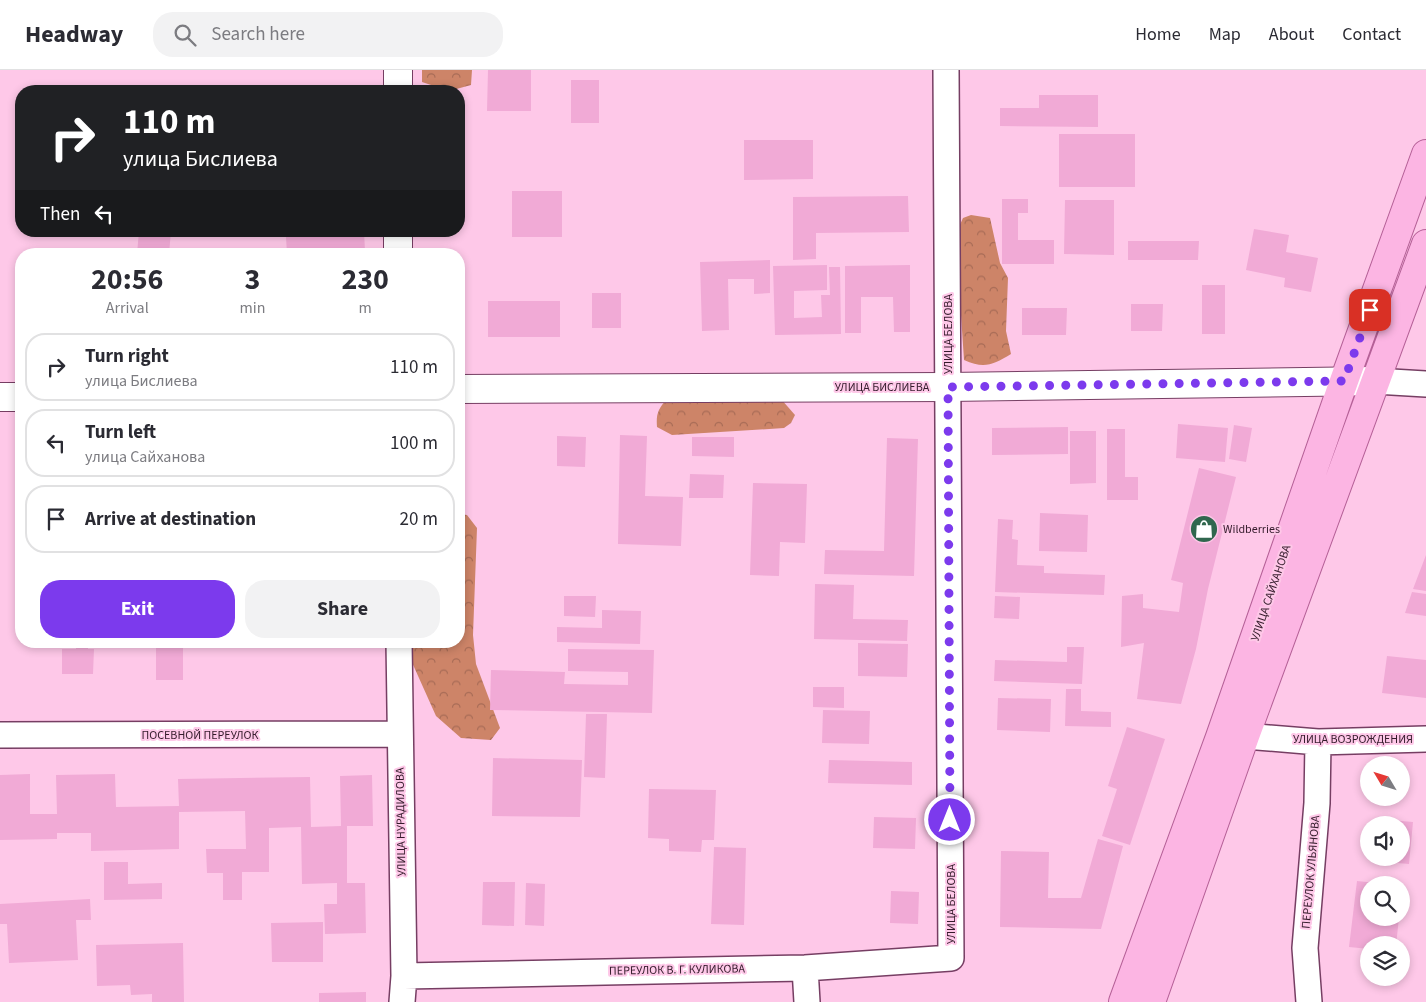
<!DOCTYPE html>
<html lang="en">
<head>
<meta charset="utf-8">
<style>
  body { margin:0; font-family:"Source Sans 3",sans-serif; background:#f2f2f3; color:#2b2b33; height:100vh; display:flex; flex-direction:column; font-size:19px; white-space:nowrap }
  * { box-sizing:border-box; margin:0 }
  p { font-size:16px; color:#7c7c81 }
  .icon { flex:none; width:28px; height:28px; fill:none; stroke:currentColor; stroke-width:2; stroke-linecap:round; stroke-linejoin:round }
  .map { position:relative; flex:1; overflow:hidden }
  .details { position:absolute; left:15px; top:178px; width:450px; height:400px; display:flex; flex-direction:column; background:#fff; border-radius:20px; box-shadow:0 2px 8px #0003 }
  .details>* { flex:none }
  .banner { position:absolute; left:15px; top:15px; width:450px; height:152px; border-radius:20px; box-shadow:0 2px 8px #0003; background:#202124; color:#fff; overflow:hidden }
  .needle { width:32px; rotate:308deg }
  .fabs { position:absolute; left:1360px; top:686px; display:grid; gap:10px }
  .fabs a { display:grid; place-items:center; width:50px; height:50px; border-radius:50%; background:#fff; box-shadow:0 2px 8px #0003; font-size:25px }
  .pin { position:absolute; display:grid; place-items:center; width:42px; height:42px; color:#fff; margin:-21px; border-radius:10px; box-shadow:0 2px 8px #0006 }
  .me { position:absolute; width:55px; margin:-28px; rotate:0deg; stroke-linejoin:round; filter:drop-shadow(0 0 4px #0008) }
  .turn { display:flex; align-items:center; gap:18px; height:105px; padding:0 25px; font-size:22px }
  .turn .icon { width:65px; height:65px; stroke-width:2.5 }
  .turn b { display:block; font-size:35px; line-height:42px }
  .then { display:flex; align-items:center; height:48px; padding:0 25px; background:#0003; gap:10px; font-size:19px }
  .eta { display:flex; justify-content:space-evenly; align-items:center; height:85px; text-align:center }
  .eta b { font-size:30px; font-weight:700; line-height:35px }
  .primary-button { display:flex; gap:10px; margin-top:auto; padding:10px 25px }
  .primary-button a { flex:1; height:58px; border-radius:20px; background:#7c3aed; color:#fff; font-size:20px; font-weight:700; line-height:58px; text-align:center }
  .primary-button a+a { background:#f2f2f3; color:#2b2b33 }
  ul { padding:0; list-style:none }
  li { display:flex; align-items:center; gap:15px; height:68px; margin:0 10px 8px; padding:0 15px; border:2px solid #e1e1e2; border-radius:20px }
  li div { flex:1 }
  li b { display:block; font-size:19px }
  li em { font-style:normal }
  header { display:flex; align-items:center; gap:30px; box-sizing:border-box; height:70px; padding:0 25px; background:#fff; border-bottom:1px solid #e1e1e2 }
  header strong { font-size:24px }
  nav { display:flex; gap:28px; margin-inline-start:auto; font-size:18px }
  .search { width:350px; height:45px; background:#f2f2f3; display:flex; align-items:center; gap:12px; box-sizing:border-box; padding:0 18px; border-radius:20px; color:#7c7c81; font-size:19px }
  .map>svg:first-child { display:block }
  .forest { fill:url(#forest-crowns) }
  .building { fill:#f1aad6 }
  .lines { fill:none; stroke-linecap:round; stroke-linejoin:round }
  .minor-casing { stroke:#763e63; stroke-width:28 }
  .tertiary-casing { stroke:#763e63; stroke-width:30 }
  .primary-casing { stroke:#b56097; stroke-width:30 }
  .minor { stroke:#fff; stroke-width:25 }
  .tertiary { stroke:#fff; stroke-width:28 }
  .primary { stroke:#fcb5e3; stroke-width:28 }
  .route { stroke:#7c3aed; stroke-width:9; stroke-dasharray:0 16.2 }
  .labels { text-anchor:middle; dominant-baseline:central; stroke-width:4; stroke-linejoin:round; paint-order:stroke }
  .street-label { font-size:12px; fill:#351c2c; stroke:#fec8e8 }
  .poi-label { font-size:12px; fill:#351c2c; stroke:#fec8e8; text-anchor:start }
</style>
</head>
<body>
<header>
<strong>Headway</strong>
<div class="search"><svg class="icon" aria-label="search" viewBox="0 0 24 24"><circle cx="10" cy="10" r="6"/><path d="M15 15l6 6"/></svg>Search here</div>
<nav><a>Home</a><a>Map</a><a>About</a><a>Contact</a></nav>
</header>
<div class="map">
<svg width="1426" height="932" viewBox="0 0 1426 932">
  <defs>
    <pattern id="forest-crowns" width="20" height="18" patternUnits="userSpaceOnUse" patternTransform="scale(1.25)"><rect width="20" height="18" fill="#cd8468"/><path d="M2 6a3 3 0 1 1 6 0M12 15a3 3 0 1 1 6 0" fill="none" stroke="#a76b56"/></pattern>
  </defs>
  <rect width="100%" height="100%" fill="#fec8e8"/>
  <!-- forest -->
  <path class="forest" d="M 422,0 L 472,0 L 471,15 L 449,21 L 422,12 Z
    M 971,145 L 990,148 L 1000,193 L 1008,208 L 1006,261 L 1011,284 C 993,295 984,299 964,290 L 958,200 L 958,159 L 963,148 Z
    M 667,329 L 781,329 L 795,345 L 791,353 L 784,358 L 672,365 L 657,357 C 656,344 658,339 667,329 Z
    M 459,444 L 467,445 L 477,458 L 473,565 L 476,594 L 500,658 L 491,670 L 461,668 L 436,646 L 410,588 L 411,571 L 459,571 Z"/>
  <!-- building -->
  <path class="building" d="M 488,0 L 531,0 L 531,41 L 487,41 Z
    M 571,10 L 599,10 L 599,53 L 571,53 Z
    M 1039,25 L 1098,25 L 1098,57 L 1000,56 L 1000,38 L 1039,38 Z
    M 1059,64 L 1135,64 L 1135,117 L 1059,117 Z
    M 744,70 L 813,70 L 813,109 L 744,110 Z
    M 512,121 L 562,121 L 562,167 L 512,167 Z
    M 908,126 L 909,162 L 816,163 L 816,189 L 793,190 L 793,127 Z
    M 1002,129 L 1028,129 L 1028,143 L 1018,143 L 1018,170 L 1054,170 L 1054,194 L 1002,194 Z
    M 1065,130 L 1114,130 L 1114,185 L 1064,184 Z
    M 1254,159 L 1289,165 L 1286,182 L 1318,188 L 1311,222 L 1284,217 L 1285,208 L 1246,200 Z
    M 139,161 L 171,161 L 169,184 L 137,184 Z
    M 321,161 L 364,161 L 365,181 L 287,184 L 286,167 L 322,165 Z
    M 1128,171 L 1199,171 L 1198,190 L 1128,190 Z
    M 770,190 L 770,223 L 754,224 L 754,209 L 728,209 L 729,260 L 702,261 L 700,192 Z
    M 827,195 L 827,220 L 794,221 L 794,248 L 822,247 L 821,225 L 830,225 L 829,197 L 840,197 L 841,264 L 775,265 L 773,196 Z
    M 910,195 L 910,262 L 894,262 L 893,227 L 861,227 L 861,263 L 845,263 L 845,196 Z
    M 1202,215 L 1225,215 L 1225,264 L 1202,264 Z
    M 592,223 L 621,223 L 621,258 L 592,258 Z
    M 488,231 L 560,231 L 560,267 L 488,267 Z
    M 1131,234 L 1163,234 L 1162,261 L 1131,261 Z
    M 1022,238 L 1067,238 L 1066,265 L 1022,265 Z
    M 1178,354 L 1228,358 L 1225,392 L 1176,388 Z
    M 1234,355 L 1252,358 L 1246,392 L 1229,389 Z
    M 1068,357 L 1068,384 L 992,385 L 992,358 Z
    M 1107,359 L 1125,359 L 1125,407 L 1138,407 L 1138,430 L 1107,430 Z
    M 1070,361 L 1096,361 L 1096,413 L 1070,414 Z
    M 620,365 L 647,366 L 645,426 L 683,427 L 681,476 L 618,474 Z
    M 557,366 L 586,367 L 585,397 L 557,396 Z
    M 692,367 L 734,367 L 734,387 L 692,386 Z
    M 887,368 L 918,369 L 914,506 L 824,504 L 825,480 L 884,481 Z
    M 1199,398 L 1236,407 L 1208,519 L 1196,579 L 1181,634 L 1137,629 L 1144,573 L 1121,577 L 1122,526 L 1143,524 L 1143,538 L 1179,542 L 1183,513 L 1171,510 Z
    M 690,404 L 724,405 L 723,428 L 689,428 Z
    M 753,413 L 807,414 L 805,473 L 780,472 L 779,506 L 750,505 Z
    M 1040,443 L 1088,445 L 1087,482 L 1039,481 Z
    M 998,449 L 1013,450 L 1012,469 L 1018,470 L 1017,495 L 1044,496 L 1044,503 L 1105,505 L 1104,525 L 995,522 Z
    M 1426,485 L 1426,521 L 1413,519 Z
    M 815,514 L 854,515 L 853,549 L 908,550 L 907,571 L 814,569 Z
    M 1412,522 L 1426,524 L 1426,546 L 1405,543 Z
    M 564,526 L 596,526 L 595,547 L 564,546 Z
    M 995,526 L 1020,527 L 1019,549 L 994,548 Z
    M 602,540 L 641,541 L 640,574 L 557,572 L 557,557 L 602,558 Z
    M 76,571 L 88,571 L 88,579 L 94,579 L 93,604 L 62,604 L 62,579 L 76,579 Z
    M 156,571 L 183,571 L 183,610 L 156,610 Z
    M 858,573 L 908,574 L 907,607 L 858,606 Z
    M 1067,577 L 1084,577 L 1082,614 L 994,611 L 995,590 L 1067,592 Z
    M 568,579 L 654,580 L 652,643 L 490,640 L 491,600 L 565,602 L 564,614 L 628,615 L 628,602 L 568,601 Z
    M 1387,586 L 1426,590 L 1426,628 L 1382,623 Z
    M 813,617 L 844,617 L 844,638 L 813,637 Z
    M 1066,619 L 1081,619 L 1081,641 L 1111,642 L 1111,657 L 1065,656 Z
    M 998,628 L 1051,629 L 1050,662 L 997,660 Z
    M 823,640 L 870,641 L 869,674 L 822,673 Z
    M 586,644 L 607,644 L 605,708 L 584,707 Z
    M 1127,657 L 1165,669 L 1130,775 L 1102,766 L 1117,719 L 1108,716 Z
    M 493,688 L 582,690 L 580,747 L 492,746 Z
    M 829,690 L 912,692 L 912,715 L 828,713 Z
    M 30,704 L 30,744 L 57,744 L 56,705 L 115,704 L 116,737 L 179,736 L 178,709 L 310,707 L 311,757 L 341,756 L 340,706 L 372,705 L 373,756 L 347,756 L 347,813 L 365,813 L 366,863 L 325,864 L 324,834 L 337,834 L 337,813 L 302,814 L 301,757 L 269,758 L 269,802 L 242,802 L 242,830 L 223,830 L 223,803 L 207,803 L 206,779 L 246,779 L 245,741 L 179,742 L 179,779 L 91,781 L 91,763 L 57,763 L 57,769 L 0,770 L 0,705 Z
    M 649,719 L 716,720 L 714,770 L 702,770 L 701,782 L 669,781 L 669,769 L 648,768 Z
    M 874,747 L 916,748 L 915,779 L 873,778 Z
    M 1378,749 L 1413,752 L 1409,794 L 1374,791 L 1374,788 L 1401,788 L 1401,755 L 1377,755 Z
    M 1098,769 L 1123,776 L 1101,859 L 1000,857 L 1001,781 L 1049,782 L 1048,828 L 1081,828 Z
    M 714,777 L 746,778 L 744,855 L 711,854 Z
    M 104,792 L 128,792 L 128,814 L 162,813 L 162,829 L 104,830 Z
    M 1357,811 L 1386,814 L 1386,815 L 1369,815 L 1369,848 L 1399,848 L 1396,875 L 1369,875 L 1369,879 L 1349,877 Z
    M 483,812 L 515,812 L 514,856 L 482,855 Z
    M 526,813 L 545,814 L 544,856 L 525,855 Z
    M 891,821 L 919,822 L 918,854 L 890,853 Z
    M 90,829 L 91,850 L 76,850 L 78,890 L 9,893 L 7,854 L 0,854 L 0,834 Z
    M 323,852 L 323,892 L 272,892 L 271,853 Z
    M 183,873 L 184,932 L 152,932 L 152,924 L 131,925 L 130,915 L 97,916 L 96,875 Z
    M 366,922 L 366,932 L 319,932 L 319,923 Z"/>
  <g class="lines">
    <defs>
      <path id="minor" d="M 1375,311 L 1426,314
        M 399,571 L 404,906 L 402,932
        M 0,665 L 399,664
        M 1225,667 L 1245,666 L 1318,672 L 1426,669
        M 805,898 L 807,932
        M 404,906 L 805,898 L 951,888 L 946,0
        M 1309,932 L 1305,878 L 1317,733 L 1318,672"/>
      <path id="tertiary" d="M 398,21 L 398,0
        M 398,184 L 398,161
        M 459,319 L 948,317 L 1375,311
        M 0,327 L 21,327"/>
      <path id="primary" d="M 1123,932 L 1220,667 L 1344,311 L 1426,84
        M 1151,932 L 1245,666 L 1426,174"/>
    </defs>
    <!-- minor casing -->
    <use href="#minor" class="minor-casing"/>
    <!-- tertiary casing -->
    <use href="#tertiary" class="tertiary-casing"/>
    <!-- primary casing -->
    <use href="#primary" class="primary-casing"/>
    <!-- minor -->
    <use href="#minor" class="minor"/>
    <!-- tertiary -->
    <use href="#tertiary" class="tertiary"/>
    <!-- primary -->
    <use href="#primary" class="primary"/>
  </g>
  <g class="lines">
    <!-- route -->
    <path class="route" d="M 950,750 L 948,317 L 1344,311 L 1370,240"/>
  </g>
  <!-- icons -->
  <defs>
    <symbol id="shop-disc" viewBox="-11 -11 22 22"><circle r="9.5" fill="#30674e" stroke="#fec8e8"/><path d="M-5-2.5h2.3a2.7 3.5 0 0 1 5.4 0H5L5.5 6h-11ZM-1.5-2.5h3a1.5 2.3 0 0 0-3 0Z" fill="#fff"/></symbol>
  </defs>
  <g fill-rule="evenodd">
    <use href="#shop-disc" x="1188" y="443" width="32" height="32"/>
  </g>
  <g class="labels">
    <!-- street labels -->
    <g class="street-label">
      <text transform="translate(948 264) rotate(-90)">УЛИЦА БЕЛОВА</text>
      <text x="882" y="317">УЛИЦА БИСЛИЕВА</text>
      <text transform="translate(1271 523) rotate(-71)">УЛИЦА САЙХАНОВА</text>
      <text x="200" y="665">ПОСЕВНОЙ ПЕРЕУЛОК</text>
      <text x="1353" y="669">УЛИЦА ВОЗРОЖДЕНИЯ</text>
      <text transform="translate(401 752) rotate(-91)">УЛИЦА НУРАДИЛОВА</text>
      <text transform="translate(1311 802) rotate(-85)">ПЕРЕУЛОК УЛЬЯНОВА</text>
      <text transform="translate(951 834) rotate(-90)">УЛИЦА БЕЛОВА</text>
      <text transform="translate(677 900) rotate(-1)">ПЕРЕУЛОК В. Г. КУЛИКОВА</text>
    </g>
    <!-- poi labels -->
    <g class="poi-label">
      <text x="1223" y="459">Wildberries</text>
    </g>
  </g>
</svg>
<div class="fabs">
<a><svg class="needle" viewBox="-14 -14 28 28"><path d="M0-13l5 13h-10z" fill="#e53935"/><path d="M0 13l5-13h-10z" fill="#7c7c81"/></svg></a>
<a><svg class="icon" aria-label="sound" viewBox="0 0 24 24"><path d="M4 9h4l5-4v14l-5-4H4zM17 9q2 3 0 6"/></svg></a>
<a><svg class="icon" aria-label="search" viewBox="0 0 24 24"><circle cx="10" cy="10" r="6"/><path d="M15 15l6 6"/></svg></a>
<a><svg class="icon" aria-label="layers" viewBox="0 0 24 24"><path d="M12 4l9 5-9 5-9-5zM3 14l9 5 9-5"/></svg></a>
</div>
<div class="pin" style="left:1370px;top:240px;background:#d93025"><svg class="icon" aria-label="arrive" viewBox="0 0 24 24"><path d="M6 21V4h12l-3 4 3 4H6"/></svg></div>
<svg class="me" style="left:950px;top:750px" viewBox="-20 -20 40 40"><circle r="17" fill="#7c3aed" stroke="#fff" stroke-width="3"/><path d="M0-11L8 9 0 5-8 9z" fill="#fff"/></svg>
<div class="banner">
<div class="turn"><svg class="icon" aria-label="right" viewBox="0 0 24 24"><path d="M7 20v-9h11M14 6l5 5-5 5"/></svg><div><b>110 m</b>улица Бислиева</div></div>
<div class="then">Then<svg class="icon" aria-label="left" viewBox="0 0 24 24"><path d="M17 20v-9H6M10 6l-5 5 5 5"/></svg></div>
</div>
<section class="details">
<div class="eta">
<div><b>20:56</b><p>Arrival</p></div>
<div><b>3</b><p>min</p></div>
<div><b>230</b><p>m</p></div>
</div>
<ul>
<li><svg class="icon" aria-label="right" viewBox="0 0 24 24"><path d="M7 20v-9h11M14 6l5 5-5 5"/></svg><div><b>Turn right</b><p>улица Бислиева</p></div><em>110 m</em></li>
<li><svg class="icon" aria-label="left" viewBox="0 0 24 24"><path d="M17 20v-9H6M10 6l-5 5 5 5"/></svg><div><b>Turn left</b><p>улица Сайханова</p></div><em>100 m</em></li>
<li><svg class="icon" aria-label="arrive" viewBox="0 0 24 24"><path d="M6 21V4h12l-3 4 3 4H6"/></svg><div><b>Arrive at destination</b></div><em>20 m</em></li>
</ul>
<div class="primary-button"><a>Exit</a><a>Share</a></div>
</section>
</div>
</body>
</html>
